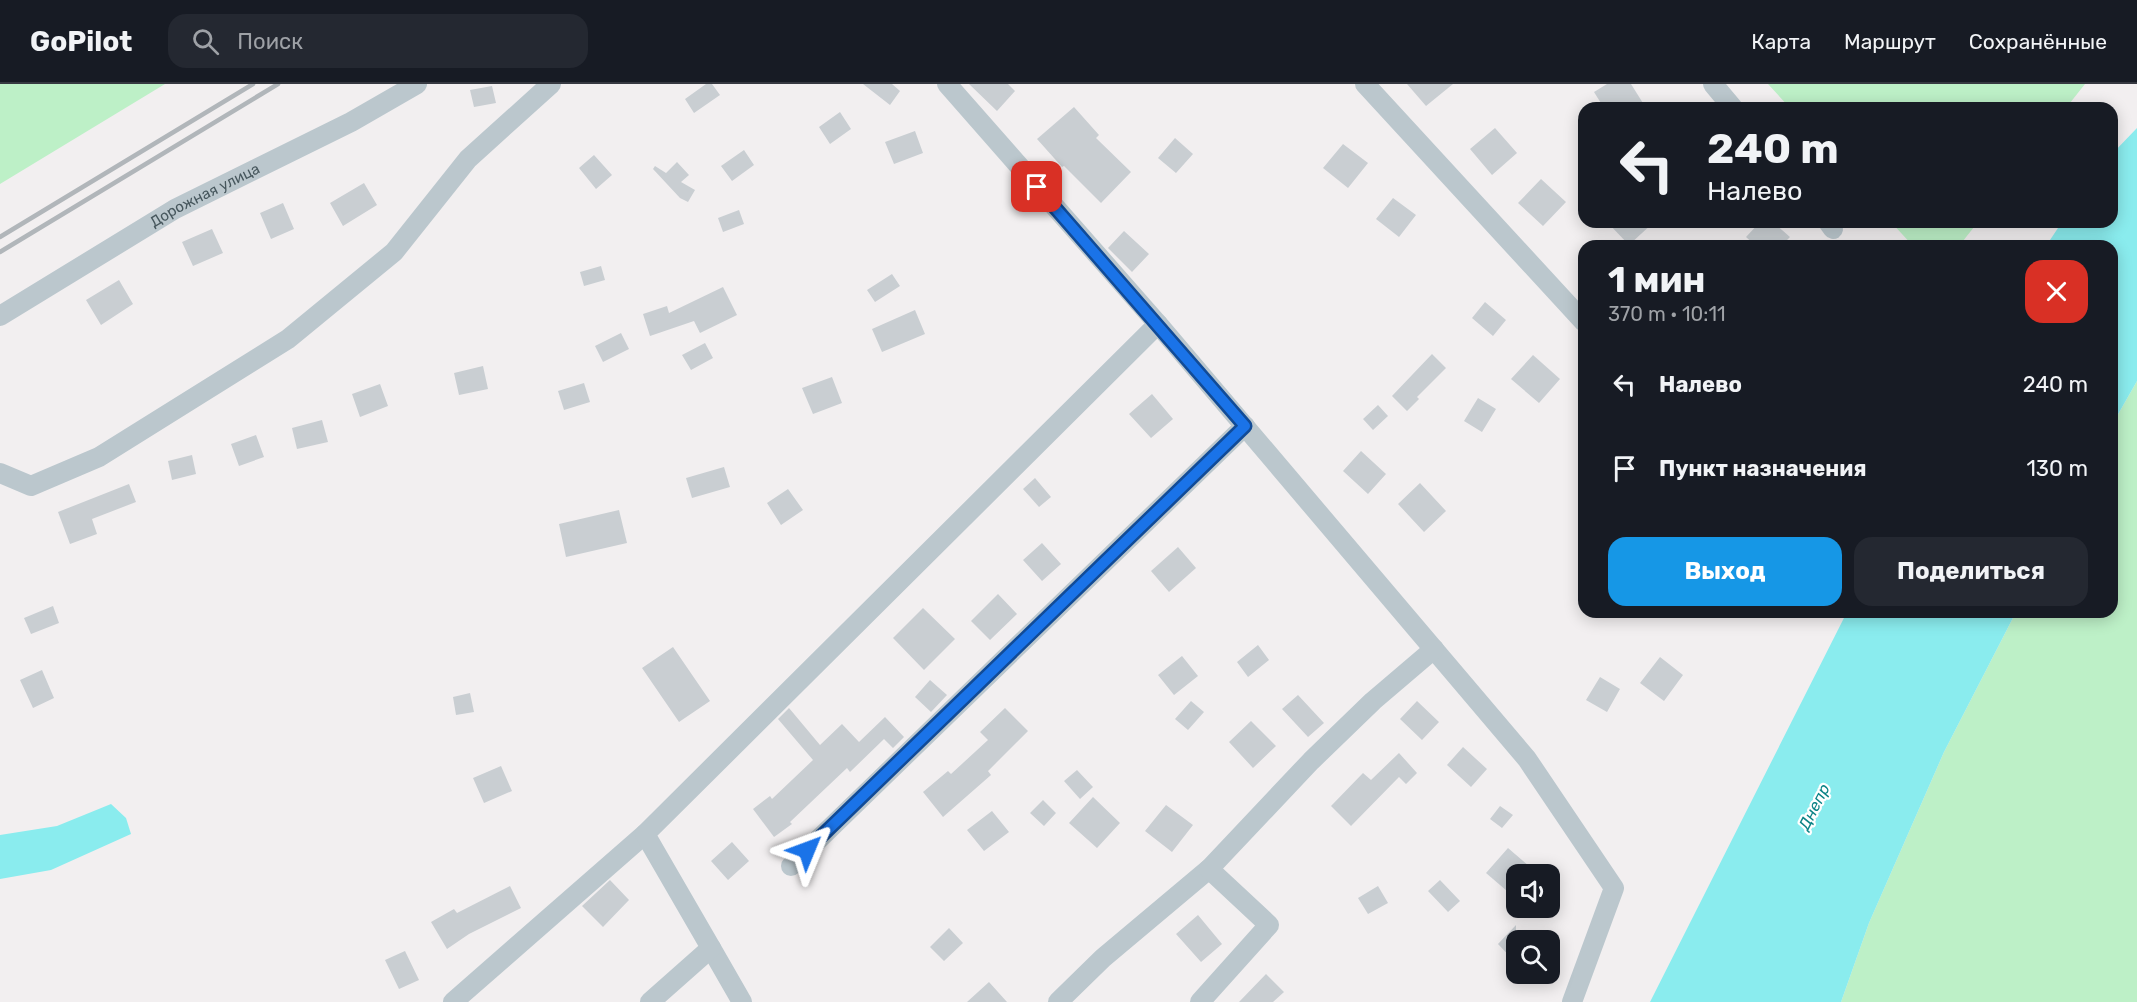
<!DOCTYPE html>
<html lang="ru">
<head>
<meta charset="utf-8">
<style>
  body { margin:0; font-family:Rubik,sans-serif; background:#242831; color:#f1f3f6; height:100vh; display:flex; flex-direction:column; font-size:22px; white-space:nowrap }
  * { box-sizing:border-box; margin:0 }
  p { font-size:20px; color:#9ea1a6 }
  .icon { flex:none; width:33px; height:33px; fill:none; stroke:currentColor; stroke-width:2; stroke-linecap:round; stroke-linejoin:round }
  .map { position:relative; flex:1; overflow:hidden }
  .details { position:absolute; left:1578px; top:156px; width:540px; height:378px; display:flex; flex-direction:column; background:#171b24; border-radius:18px; box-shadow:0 3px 15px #0003 }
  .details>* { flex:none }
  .top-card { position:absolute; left:1578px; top:18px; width:540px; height:126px; border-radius:18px; box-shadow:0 3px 15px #0003; background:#171b24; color:#f1f3f6; overflow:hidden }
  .buttons { position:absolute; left:1506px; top:780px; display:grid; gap:12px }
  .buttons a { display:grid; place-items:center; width:54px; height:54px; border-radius:12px; background:#171b24; box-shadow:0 3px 15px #0003; font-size:30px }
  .pin { position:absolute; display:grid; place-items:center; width:51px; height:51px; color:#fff; margin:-26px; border-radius:12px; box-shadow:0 3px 9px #0006 }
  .me { position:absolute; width:66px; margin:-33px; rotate:46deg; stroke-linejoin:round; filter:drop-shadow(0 0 4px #0008) }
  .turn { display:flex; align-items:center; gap:21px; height:126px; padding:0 30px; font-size:27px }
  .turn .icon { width:78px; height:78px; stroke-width:2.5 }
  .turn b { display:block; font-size:42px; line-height:51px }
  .round { display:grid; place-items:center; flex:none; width:63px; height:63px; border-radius:18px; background:#242831 }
  .head { display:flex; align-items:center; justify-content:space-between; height:102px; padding:0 30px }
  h1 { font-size:36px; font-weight:700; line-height:45px }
  .primary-button { display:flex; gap:12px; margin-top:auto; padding:12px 30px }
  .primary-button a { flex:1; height:69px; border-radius:18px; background:#1697e6; color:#fff; font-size:24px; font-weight:700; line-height:69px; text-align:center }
  .primary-button a+a { background:#242831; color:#f1f3f6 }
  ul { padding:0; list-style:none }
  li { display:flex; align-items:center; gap:18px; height:84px; padding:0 30px }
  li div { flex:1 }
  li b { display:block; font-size:22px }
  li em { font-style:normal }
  header { display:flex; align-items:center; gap:36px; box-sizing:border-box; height:84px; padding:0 30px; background:#171b24; border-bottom:2px solid #363941 }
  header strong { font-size:28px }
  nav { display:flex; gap:33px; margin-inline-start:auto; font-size:21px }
  .search { width:420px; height:54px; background:#242831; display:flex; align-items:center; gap:15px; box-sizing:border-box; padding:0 21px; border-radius:18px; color:#9ea1a6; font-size:22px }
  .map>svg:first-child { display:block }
  .green { fill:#bdf0c7 }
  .water { fill:#8aecee }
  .building { fill:#c9ced2 }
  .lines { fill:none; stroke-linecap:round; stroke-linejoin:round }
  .minor { stroke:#bbc7cd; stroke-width:20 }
  .rail { stroke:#b1b6ba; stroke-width:4.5 }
  .route-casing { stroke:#114b97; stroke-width:15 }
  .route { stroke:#1a73e8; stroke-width:10 }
  .labels { text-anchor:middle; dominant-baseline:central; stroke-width:4.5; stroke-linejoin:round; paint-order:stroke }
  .street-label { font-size:15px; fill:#47575d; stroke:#fff }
  .water-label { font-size:16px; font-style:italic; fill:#0c8487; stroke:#fff }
</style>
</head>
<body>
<header>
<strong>GoPilot</strong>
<div class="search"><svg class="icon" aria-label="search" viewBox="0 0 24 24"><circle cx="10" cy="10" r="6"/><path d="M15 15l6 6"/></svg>Поиск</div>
<nav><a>Карта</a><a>Маршрут</a><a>Сохранённые</a></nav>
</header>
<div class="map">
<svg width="2137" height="918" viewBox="0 0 2137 918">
  <rect width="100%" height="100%" fill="#f2eff0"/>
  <!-- green -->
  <path class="green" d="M 0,0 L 165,0 L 0,100 Z
    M 1768,0 L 2085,0 L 2066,24 L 1790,24 Z
    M 1891,138 L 1978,138 L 1959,162 L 1913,162 Z
    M 2137,297 L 2137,918 L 1841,918 L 1869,839 L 1944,668 L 2016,528 L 2112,528 L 2112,341 Z"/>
  <!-- water -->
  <path class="water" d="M 2137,44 L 2137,297 L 2112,341 L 2112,162 L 2046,162 L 2062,138 L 2112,138 L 2112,70 Z
    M 1847,528 L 2016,528 L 1944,668 L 1869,839 L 1841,918 L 1650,918 Z
    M 111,720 L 126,734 L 131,750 L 51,786 L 0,795 L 0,751 L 57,742 Z"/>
  <!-- building -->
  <path class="building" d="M 706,0 L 712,0 L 720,11 L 694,29 L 685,15 Z
    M 863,0 L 892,0 L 900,7 L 890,21 Z
    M 969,0 L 1008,0 L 1015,7 L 997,27 Z
    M 1407,0 L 1453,0 L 1426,22 Z
    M 1607,0 L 1631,0 L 1646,24 L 1604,24 L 1594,8 Z
    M 492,2 L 496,19 L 474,23 L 470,6 Z
    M 1074,23 L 1099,51 L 1096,54 L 1131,88 L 1101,119 L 1064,82 L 1062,83 L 1037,55 Z
    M 840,28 L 851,45 L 830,60 L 819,43 Z
    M 1495,44 L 1517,69 L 1492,91 L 1470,65 Z
    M 915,47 L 923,69 L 894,80 L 885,58 Z
    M 1175,54 L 1193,70 L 1176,89 L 1158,74 Z
    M 1343,60 L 1368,79 L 1348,104 L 1323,84 Z
    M 744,66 L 754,81 L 732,97 L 721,82 Z
    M 594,71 L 612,91 L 596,105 L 579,84 Z
    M 677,78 L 689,91 L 681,98 L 695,106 L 688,118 L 680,114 L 653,85 L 655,82 L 666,89 Z
    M 1541,95 L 1566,118 L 1543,142 L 1518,119 Z
    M 364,99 L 377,121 L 343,142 L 330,119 Z
    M 1393,114 L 1416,131 L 1399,153 L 1376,135 Z
    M 283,119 L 294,145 L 271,155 L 260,129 Z
    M 739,126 L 744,140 L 723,148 L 718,134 Z
    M 1607,138 L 1654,138 L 1629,161 Z
    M 1760,138 L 1773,138 L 1790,153 L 1781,162 L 1756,162 L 1746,153 Z
    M 212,145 L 223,169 L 193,182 L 182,158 Z
    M 1124,147 L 1149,170 L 1132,188 L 1108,164 Z
    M 601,182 L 605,196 L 584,202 L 580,188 Z
    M 892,190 L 900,202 L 875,218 L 867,206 Z
    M 119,196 L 133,220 L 101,241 L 86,216 Z
    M 723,203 L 737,231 L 700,249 L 694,237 L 650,252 L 643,230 L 667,222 L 669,229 Z
    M 1485,218 L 1506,236 L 1493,252 L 1472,234 Z
    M 915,226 L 925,250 L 882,268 L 872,245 Z
    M 621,249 L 629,265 L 603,278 L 595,262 Z
    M 705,259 L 713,274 L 691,286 L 682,271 Z
    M 1432,270 L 1446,284 L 1417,313 L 1419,315 L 1407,327 L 1392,312 Z
    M 1533,271 L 1560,295 L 1539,319 L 1511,295 Z
    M 483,282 L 488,305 L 459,311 L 454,289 Z
    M 832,293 L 842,319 L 813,330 L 802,304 Z
    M 584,299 L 590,318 L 564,326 L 558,307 Z
    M 380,300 L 388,322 L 360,333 L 352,310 Z
    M 1152,310 L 1173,335 L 1151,354 L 1129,330 Z
    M 1478,314 L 1496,325 L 1482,348 L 1464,337 Z
    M 1378,321 L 1388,332 L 1373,346 L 1363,335 Z
    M 322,336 L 328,358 L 297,365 L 292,344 Z
    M 256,351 L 264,373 L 239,382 L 231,360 Z
    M 1361,367 L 1386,390 L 1368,410 L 1343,387 Z
    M 192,371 L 196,390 L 172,396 L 168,377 Z
    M 724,383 L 730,403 L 692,414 L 686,394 Z
    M 1035,394 L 1051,413 L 1039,423 L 1023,405 Z
    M 1420,399 L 1446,427 L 1424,448 L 1398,420 Z
    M 129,400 L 136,418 L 92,435 L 97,450 L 70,460 L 58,428 Z
    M 788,405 L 803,426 L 781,441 L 767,419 Z
    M 619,426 L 627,459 L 566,473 L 559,440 Z
    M 1042,459 L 1061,480 L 1042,497 L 1023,476 Z
    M 1178,463 L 1196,484 L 1169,508 L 1151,487 Z
    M 998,510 L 1017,530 L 990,556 L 971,537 Z
    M 53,522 L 59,539 L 31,550 L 24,534 Z
    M 923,524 L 955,555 L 924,586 L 893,554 Z
    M 1258,561 L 1269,576 L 1248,593 L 1237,578 Z
    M 673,563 L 710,617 L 679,638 L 642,584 Z
    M 1182,572 L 1198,592 L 1174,611 L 1158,591 Z
    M 1660,573 L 1683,591 L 1664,617 L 1640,599 Z
    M 42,586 L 54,614 L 33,624 L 20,596 Z
    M 1600,593 L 1620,605 L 1607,628 L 1586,616 Z
    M 930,596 L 947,611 L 931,628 L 915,613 Z
    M 470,609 L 474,628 L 456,631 L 453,613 Z
    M 1298,611 L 1324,639 L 1308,653 L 1282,625 Z
    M 1191,617 L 1204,628 L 1188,646 L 1175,635 Z
    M 1417,617 L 1439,638 L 1422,656 L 1400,635 Z
    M 789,624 L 820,661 L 842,640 L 859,658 L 885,633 L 904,653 L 893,664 L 884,655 L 850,688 L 847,684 L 790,738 L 792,740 L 774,753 L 753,725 L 770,712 L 772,715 L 813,676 L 778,635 Z
    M 1005,624 L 1028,647 L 988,687 L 991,691 L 943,733 L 923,708 L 948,687 L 951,690 L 988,656 L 980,648 Z
    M 1251,637 L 1276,662 L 1253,684 L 1229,658 Z
    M 1463,663 L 1487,685 L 1471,703 L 1447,681 Z
    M 1399,669 L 1417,689 L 1406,700 L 1399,693 L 1351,742 L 1331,722 L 1363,689 L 1371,696 Z
    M 501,682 L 512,707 L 484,719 L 473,694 Z
    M 1077,686 L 1093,703 L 1080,715 L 1064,697 Z
    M 1093,713 L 1120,739 L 1097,764 L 1069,739 Z
    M 1043,716 L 1056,729 L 1044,742 L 1030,729 Z
    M 1166,721 L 1193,741 L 1172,768 L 1145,747 Z
    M 1500,722 L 1513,731 L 1502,744 L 1490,735 Z
    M 992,727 L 1009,748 L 984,767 L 967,746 Z
    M 732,758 L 749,777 L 728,796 L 711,777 Z
    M 1508,764 L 1529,782 L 1522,790 L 1516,790 L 1516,797 L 1507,807 L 1486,789 Z
    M 610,796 L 629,816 L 603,843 L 582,822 Z
    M 1440,796 L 1460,817 L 1448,828 L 1428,807 Z
    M 510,802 L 521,824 L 469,850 L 447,865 L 431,838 L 454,825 L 457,829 Z
    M 1378,802 L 1388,819 L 1368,830 L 1358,814 Z
    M 1198,831 L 1222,860 L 1201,878 L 1176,850 Z
    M 1516,841 L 1516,879 L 1498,860 Z
    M 949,844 L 963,859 L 944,877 L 930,863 Z
    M 405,867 L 419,896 L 399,905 L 385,876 Z
    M 1266,890 L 1284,908 L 1273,918 L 1239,918 Z
    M 989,898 L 1007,918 L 967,918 Z"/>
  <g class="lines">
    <!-- minor -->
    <g class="minor">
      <path d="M 1365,0 L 1584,238"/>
      <path d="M 1713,0 L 1733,24"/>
      <path d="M 1828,138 L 1833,145"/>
      <path id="s1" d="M 0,232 L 175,125 L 351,38 L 417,0"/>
      <path d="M 1158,240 L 1527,675 L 1614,804 L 1572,918"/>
      <path d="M 0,389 L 31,402 L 99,373 L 288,255 L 394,168 L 468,75 L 551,0"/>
      <path d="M 791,782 L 1245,342"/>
      <path d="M 711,864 L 742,918"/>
      <path d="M 453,918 L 645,750"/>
      <path d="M 650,918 L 711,864 L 645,750 L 1158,240 L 947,0"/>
      <path d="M 1058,918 L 1103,874 L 1209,785"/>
      <path d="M 1200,918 L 1269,841 L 1209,785 L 1311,677 L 1373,617 L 1434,565"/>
    </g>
    <!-- rail -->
    <path class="rail" d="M 0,153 L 253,0
      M 0,168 L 278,0"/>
  </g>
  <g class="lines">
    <defs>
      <path id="route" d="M 807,766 L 1245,342 L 1037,103"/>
    </defs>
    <!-- route casing -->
    <use href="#route" class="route-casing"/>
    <!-- route -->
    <use href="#route" class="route"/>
  </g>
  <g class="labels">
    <!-- street labels -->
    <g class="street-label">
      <text stroke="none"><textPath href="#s1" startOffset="238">Дорожная улица</textPath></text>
    </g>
    <!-- water labels -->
    <g class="water-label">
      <text transform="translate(1814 723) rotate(-63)">Днепр</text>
    </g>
  </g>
</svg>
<div class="buttons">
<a><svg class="icon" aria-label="sound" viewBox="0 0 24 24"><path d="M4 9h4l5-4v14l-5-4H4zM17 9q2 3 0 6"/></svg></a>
<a><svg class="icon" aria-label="search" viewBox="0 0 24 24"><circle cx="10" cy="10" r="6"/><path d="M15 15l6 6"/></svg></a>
</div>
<div class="pin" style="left:1037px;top:103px;background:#d93025"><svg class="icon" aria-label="arrive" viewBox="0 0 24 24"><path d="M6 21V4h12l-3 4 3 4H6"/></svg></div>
<svg class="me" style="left:807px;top:766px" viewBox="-20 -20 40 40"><path d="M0-17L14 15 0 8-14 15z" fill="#1a73e8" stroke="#fff" stroke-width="4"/></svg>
<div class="top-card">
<div class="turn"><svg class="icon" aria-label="left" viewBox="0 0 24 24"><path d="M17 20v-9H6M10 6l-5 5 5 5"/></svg><div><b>240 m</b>Налево</div></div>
</div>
<section class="details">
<div class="head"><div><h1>1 мин</h1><p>370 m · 10:11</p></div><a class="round" style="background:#d93025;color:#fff"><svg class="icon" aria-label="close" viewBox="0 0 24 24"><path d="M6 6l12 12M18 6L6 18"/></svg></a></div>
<ul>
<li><svg class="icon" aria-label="left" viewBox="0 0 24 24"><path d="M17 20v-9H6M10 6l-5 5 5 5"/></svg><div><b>Налево</b></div><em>240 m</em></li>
<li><svg class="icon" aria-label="arrive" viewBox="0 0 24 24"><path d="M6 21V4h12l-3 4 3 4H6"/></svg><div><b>Пункт назначения</b></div><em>130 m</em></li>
</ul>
<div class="primary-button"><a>Выход</a><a>Поделиться</a></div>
</section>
</div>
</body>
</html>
